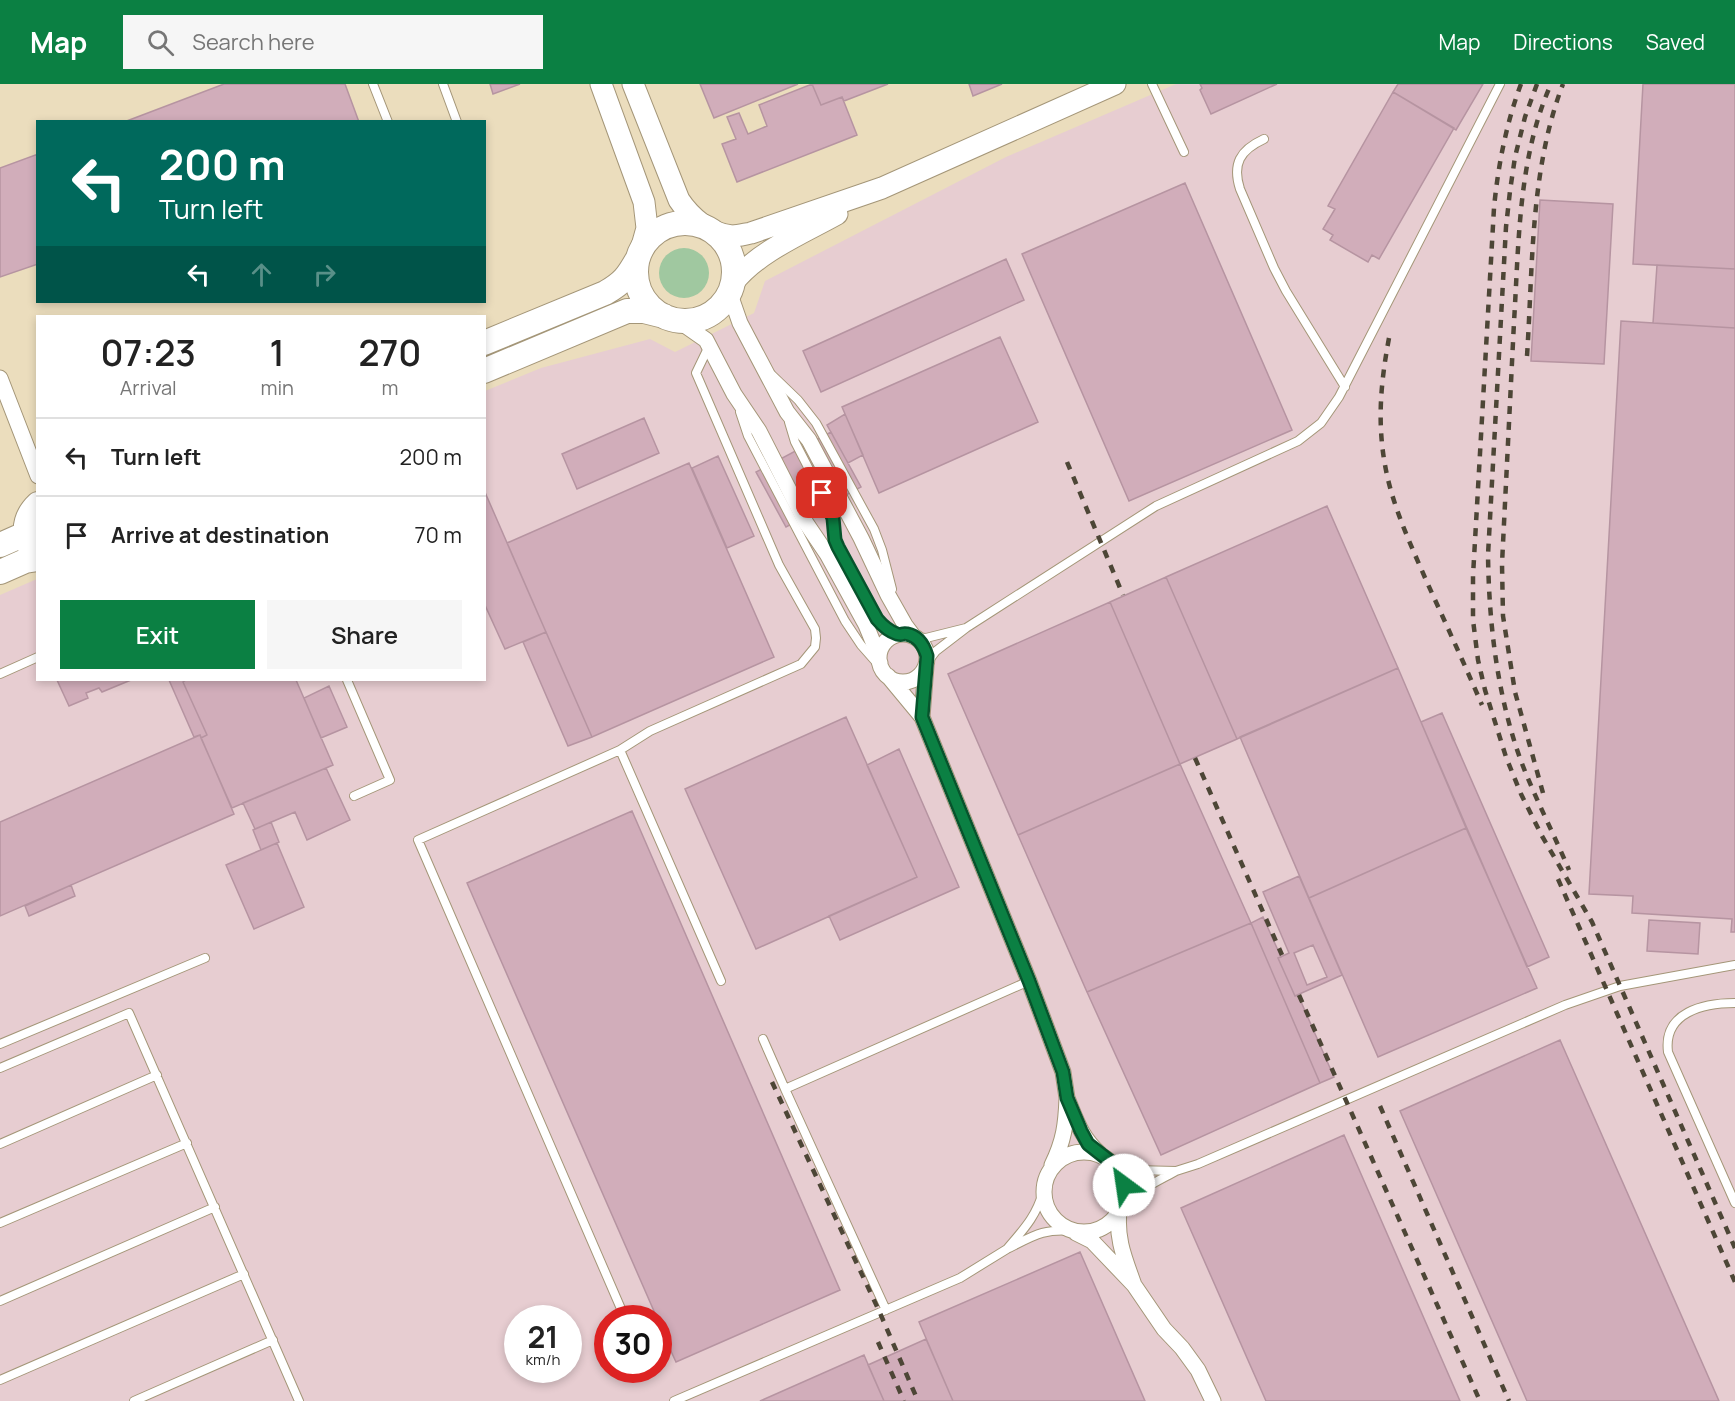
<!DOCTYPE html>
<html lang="en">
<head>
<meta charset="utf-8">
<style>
  body { margin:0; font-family:Manrope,sans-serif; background:#f6f6f6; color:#222; height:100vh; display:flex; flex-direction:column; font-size:22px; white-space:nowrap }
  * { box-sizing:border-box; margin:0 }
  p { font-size:20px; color:#767676 }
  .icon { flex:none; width:33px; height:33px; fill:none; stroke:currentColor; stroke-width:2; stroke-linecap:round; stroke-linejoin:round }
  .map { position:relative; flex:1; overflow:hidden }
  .panel { position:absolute; left:36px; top:231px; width:450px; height:366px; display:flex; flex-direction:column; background:#fff; border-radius:0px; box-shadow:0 3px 9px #0003 }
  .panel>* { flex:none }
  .top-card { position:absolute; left:36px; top:36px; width:450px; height:183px; border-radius:0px; box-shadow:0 3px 9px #0003; background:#00695c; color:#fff; overflow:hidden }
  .speed { position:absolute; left:504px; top:1221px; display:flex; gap:12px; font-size:30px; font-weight:700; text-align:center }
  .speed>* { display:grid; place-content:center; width:78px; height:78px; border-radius:50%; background:#fff; box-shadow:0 3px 9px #0003; line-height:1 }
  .speed small { font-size:15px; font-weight:400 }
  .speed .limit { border:9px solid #d22; background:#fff; color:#111 }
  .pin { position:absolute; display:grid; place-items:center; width:51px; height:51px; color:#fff; margin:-26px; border-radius:12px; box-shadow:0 3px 9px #0006 }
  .me { position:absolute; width:66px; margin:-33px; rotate:329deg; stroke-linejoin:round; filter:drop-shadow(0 0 4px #0008) }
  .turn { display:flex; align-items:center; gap:21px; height:126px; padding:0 24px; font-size:27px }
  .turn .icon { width:78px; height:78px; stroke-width:2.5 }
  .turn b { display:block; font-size:42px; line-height:51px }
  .lanes { display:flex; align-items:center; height:57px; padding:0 24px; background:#0003; justify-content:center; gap:30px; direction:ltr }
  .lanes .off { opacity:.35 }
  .eta { display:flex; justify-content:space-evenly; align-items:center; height:102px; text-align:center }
  .eta b { font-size:36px; font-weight:600; line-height:42px }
  .action { display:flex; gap:12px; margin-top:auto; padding:12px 24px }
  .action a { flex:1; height:69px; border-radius:0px; background:#0b8043; color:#fff; font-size:24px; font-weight:600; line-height:69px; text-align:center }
  .action a+a { background:#f6f6f6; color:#222 }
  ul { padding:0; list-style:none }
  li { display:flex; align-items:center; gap:18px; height:78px; padding:0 24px; border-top:2px solid #e0e0e0 }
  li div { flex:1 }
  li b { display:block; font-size:22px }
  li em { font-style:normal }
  header { display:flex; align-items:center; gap:36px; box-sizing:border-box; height:84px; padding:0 30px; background:#0b8043; color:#fff }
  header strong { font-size:28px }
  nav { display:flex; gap:33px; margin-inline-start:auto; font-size:21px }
  .search { width:420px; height:54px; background:#f6f6f6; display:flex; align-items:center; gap:15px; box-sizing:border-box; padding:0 21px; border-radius:0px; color:#767676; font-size:22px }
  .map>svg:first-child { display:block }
  .industrial { fill:#e7cdd1; fill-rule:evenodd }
  .green { fill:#a0c8a0 }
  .building { fill:#d1adba; stroke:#b694a1; stroke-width:1.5; fill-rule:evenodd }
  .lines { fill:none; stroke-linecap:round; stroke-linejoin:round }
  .lane-casing { stroke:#a49678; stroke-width:10 }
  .street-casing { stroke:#a49678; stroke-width:17 }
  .secondary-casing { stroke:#a49678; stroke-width:23 }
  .primary-casing { stroke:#a49678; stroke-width:26 }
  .lane { stroke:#fff; stroke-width:8 }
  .street { stroke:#fff; stroke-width:15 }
  .secondary { stroke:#fff; stroke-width:21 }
  .primary { stroke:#fff; stroke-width:24 }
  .rail { stroke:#4d4636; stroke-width:4.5; stroke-dasharray:8 8; stroke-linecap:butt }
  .route-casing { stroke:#07532c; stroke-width:15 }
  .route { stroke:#0b8043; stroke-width:10 }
</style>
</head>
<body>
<header>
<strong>Map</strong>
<div class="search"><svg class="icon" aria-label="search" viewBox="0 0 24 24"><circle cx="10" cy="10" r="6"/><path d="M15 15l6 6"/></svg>Search here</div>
<nav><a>Map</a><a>Directions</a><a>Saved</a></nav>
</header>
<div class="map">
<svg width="1735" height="1317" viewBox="0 0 1735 1317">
  <rect width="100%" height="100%" fill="#ebddbd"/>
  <!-- industrial -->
  <path class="industrial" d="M 1176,0 L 1735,0 L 1735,1317 L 0,1317 L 0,511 L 37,495 L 38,596 L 484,596 L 485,307 L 541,284 L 650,255 L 675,268 L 754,229 L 765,197 L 1006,73 ZM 518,1234 L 568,1234 L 568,1286 L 518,1286 ZM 608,1234 L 658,1234 L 658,1286 L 608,1286 Z"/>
  <!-- green -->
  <path class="green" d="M659 189a25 25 0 1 1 50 0a25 25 0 1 1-50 0Z"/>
  <!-- building -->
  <path class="building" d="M 224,0 L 345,0 L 359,38 L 124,38 Z
    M 490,0 L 520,0 L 493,10 Z
    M 700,0 L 798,0 L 714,34 Z
    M 812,0 L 888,0 L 844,17 L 842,13 L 821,21 Z
    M 812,0 L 821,21 L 842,13 L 857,51 L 737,98 L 722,60 L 736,55 L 727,33 L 739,29 L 748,50 L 767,42 L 759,21 Z
    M 969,0 L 1002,0 L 973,12 Z
    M 1200,0 L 1277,0 L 1211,30 L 1200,6 L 1202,4 Z
    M 1398,0 L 1483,0 L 1456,46 L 1393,8 Z
    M 1643,0 L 1735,0 L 1735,185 L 1633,180 Z
    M 1393,8 L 1454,44 L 1379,175 L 1372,171 L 1368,178 L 1330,156 L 1333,151 L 1323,145 L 1335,125 L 1328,122 Z
    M 38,70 L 38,180 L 0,193 L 0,84 Z
    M 1185,99 L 1292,346 L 1129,417 L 1022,170 Z
    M 1540,116 L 1613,120 L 1604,280 L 1531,277 Z
    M 1006,175 L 1024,216 L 821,308 L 803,267 Z
    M 1657,181 L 1735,185 L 1735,244 L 1653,239 Z
    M 1621,237 L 1735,244 L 1735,848 L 1731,848 L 1732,835 L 1632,829 L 1633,812 L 1589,810 Z
    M 1000,253 L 1038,338 L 879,409 L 842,323 Z
    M 845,330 L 863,371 L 848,379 L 827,341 Z
    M 644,334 L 659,369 L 577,405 L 562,370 Z
    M 831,348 L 861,403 L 786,443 L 756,388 Z
    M 718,372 L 754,452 L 727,464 L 692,384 Z
    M 689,379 L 774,573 L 592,653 L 507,459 Z
    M 484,406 L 546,548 L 505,565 L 484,519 Z
    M 1327,422 L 1398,584 L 1237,655 L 1166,493 Z
    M 1166,493 L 1237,655 L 1180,680 L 1110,518 Z
    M 1110,518 L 1180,680 L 1018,751 L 948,590 Z
    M 546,548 L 592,653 L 568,662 L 523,558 Z
    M 1398,584 L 1466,744 L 1309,814 L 1240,653 Z
    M 57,596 L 131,596 L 102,608 L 99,604 L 86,609 L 88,614 L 69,622 Z
    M 169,596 L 186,596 L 183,598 L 207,651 L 201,654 L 200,651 L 194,653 Z
    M 186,596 L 296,596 L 333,681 L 232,724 L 201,654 L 207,651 L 183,598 Z
    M 329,602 L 347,643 L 321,654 L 304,614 Z
    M 1442,629 L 1549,873 L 1527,883 L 1421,638 Z
    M 846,633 L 917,793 L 756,865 L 685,705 Z
    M 200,651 L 234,730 L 0,832 L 0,738 Z
    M 899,665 L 959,803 L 840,856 L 829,832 L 917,793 L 867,681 Z
    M 1180,680 L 1251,839 L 1087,908 L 1018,751 Z
    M 326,684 L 350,736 L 307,756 L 295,728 L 255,745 L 243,719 Z
    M 632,727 L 840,1206 L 676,1278 L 658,1239 L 658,1234 L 657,1234 L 467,799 Z
    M 271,738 L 279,758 L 261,766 L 253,746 Z
    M 1466,744 L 1537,904 L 1378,973 L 1309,814 Z
    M 277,759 L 304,823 L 254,845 L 226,781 Z
    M 1299,792 L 1342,891 L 1295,912 L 1278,874 L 1289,869 L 1263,808 ZM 1313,861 L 1327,893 L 1307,901 L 1294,869 Z
    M 71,801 L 75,812 L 29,832 L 25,822 Z
    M 1263,833 L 1281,873 L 1278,874 L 1295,912 L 1298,911 L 1334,993 L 1320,999 L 1251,839 Z
    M 1649,836 L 1700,839 L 1698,870 L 1647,867 Z
    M 1251,839 L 1320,999 L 1161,1071 L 1087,908 Z
    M 1560,956 L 1719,1317 L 1527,1317 L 1400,1027 Z
    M 1344,1051 L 1460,1317 L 1266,1317 L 1181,1124 Z
    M 1080,1168 L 1145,1317 L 953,1317 L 919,1238 Z
    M 926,1255 L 953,1317 L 884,1317 L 868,1281 Z
    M 864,1271 L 884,1317 L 760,1317 Z"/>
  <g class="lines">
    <defs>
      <path id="lane" d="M 373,0 L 388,38
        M 443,0 L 457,38
        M 1152,0 L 1184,68
        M 1264,55 C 1240,66 1232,80 1240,105 L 1274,184 L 1286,207 L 1345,303
        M 709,262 L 696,289 L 779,481 L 815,545 L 816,554 L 815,563 L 801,580 L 650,647 L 620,666 L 721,897
        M 772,291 L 798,316 L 816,339 L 874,445 L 882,466 L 892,505
        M 740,328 L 748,352 L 845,537 L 861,561 L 883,586
        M 789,338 L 795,358 L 828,422 L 833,434 L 834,449 L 838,463 L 877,535 L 883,542 L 899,550
        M 966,544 L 1156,422 L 1298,357 L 1321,339 L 1339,313 L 1500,0
        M 914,553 L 926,554 L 966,544 L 936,567 L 926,580
        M 0,590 L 38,573
        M 347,596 L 390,696 L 354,712
        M 620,666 L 418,756 L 625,1234
        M 1735,919 C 1704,919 1663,928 1668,968 L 1735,1119
        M 763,955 L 785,1005
        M 0,960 L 205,874
        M 0,984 L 129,929 L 299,1317
        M 0,1060 L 157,991
        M 1111,1078 L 1134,1086 L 1176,1087 C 1154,1099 1135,1107 1119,1127
        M 1176,1087 L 1198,1080 L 1565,921 L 1620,902 L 1735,881
        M 1043,1108 C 1036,1133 1023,1146 1007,1165 C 1033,1152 1043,1144 1074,1147
        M 0,1139 L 187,1059
        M 0,1217 L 215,1123
        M 886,1226 L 785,1005 L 1029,897
        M 0,1296 L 244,1190
        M 134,1317 L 273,1256
        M 674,1317 L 960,1194 L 1007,1165"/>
      <path id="street" d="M 733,199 L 732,216 L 740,239 L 787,328 L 809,356 L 861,454 L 888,511 L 905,541 L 914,553
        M 664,232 L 686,242 L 706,256 L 734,310 L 759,347 L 806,439 L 827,470 L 866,541 L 875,563 L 880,579
        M 0,294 L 38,392
        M879 574a24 24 0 1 1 48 0a24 24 0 1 1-48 0Z
        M 888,592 L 922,633 L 926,582
        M 922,633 L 1029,897 L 1063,988 L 1067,1014
        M1044 1108a40 40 0 1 1 80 0a40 40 0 1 1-80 0Z
        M 1052,1081 C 1064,1057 1066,1040 1067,1014 C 1077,1038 1081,1053 1100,1070
        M 1076,1149 L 1092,1157 L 1134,1201 C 1125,1175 1116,1156 1119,1127
        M 1134,1201 L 1164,1245 L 1182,1264 L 1198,1286 L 1213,1317"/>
      <path id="secondary" d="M 601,0 L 644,118 L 647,144 L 640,169
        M 633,0 L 679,116 C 691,134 710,150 732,152 C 738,152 745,150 751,149 L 882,104 L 1115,0
        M 733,199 C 757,168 803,149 837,130"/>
      <path id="primary" d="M636 188a49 49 0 1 1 98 0a49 49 0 1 1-98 0Z
        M 484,259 L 605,209 C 623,199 628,192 638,174
        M 484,287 L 627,227 L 644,227 L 664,232
        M 38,420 C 22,435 21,457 38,472
        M 0,461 L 25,450
        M 0,488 L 25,477 L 38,475"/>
    </defs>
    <!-- lane casing -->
    <use href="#lane" class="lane-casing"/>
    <!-- street casing -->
    <use href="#street" class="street-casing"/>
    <!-- secondary casing -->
    <use href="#secondary" class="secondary-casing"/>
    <!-- primary casing -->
    <use href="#primary" class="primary-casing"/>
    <!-- lane -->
    <use href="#lane" class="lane"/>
    <!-- street -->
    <use href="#street" class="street"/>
    <!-- secondary -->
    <use href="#secondary" class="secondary"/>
    <!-- primary -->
    <use href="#primary" class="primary"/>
    <!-- rail -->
    <path class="rail" d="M 1521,0 C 1506,40 1498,82 1494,124 L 1473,492 L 1473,536 L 1478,576 L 1485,606 L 1506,673 L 1521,710 L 1542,752 L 1592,838 L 1735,1164
      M 1537,0 L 1525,33 L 1515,73 L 1510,107 L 1506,143 L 1488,471 C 1489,540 1497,611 1521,677 C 1535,714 1554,750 1569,786
      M 1389,254 C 1381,297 1377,337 1385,381 C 1392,421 1410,459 1426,496 C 1445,538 1464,579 1482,621
      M 1527,272 C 1533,181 1530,86 1563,0
      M 1067,378 L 1123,511
      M 1195,674 L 1282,871
      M 1543,709 L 1515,608 L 1503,532 L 1502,480 C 1506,399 1510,319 1514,238 C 1519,158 1518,74 1551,0
      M 1558,795 L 1735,1198
      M 1299,911 L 1480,1317
      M 772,998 L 880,1229 L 918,1317
      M 1380,1022 L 1509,1317
      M 878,1258 L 904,1317"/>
  </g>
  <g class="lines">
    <defs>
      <path id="route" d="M 822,409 L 833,434 L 835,456 L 838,463 L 877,535 C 882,541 888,547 897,550 C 905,552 899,549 907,550 C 918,552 924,562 927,572 L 922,633 L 1029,897 L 1063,988 L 1067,1014 L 1081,1047 L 1088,1060 L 1111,1078 L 1119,1088 L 1124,1101"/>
    </defs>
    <!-- route casing -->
    <use href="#route" class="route-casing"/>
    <!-- route -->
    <use href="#route" class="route"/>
  </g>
</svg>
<div class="speed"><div>21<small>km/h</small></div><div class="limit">30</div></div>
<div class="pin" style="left:822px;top:409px;background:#d93025"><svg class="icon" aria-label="arrive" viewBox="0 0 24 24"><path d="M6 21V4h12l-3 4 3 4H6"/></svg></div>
<svg class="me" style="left:1124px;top:1101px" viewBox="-20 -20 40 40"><circle r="19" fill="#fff"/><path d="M0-13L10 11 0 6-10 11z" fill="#0b8043"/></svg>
<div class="top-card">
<div class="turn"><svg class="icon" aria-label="left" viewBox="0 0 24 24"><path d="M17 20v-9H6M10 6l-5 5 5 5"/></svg><div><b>200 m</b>Turn left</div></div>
<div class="lanes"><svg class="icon" aria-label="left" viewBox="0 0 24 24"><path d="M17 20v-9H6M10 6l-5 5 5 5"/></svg><svg class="icon off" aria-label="ahead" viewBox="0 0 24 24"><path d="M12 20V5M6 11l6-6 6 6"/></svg><svg class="icon off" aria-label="right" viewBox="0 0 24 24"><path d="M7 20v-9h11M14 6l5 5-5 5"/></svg></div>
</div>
<section class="panel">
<div class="eta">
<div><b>07:23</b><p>Arrival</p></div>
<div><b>1</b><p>min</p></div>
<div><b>270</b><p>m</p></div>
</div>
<ul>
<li><svg class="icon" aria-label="left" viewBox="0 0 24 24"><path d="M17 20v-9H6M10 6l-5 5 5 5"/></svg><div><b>Turn left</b></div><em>200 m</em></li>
<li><svg class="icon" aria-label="arrive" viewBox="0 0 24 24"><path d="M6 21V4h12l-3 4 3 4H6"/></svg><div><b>Arrive at destination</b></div><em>70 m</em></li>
</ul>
<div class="action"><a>Exit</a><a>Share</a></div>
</section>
</div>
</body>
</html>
